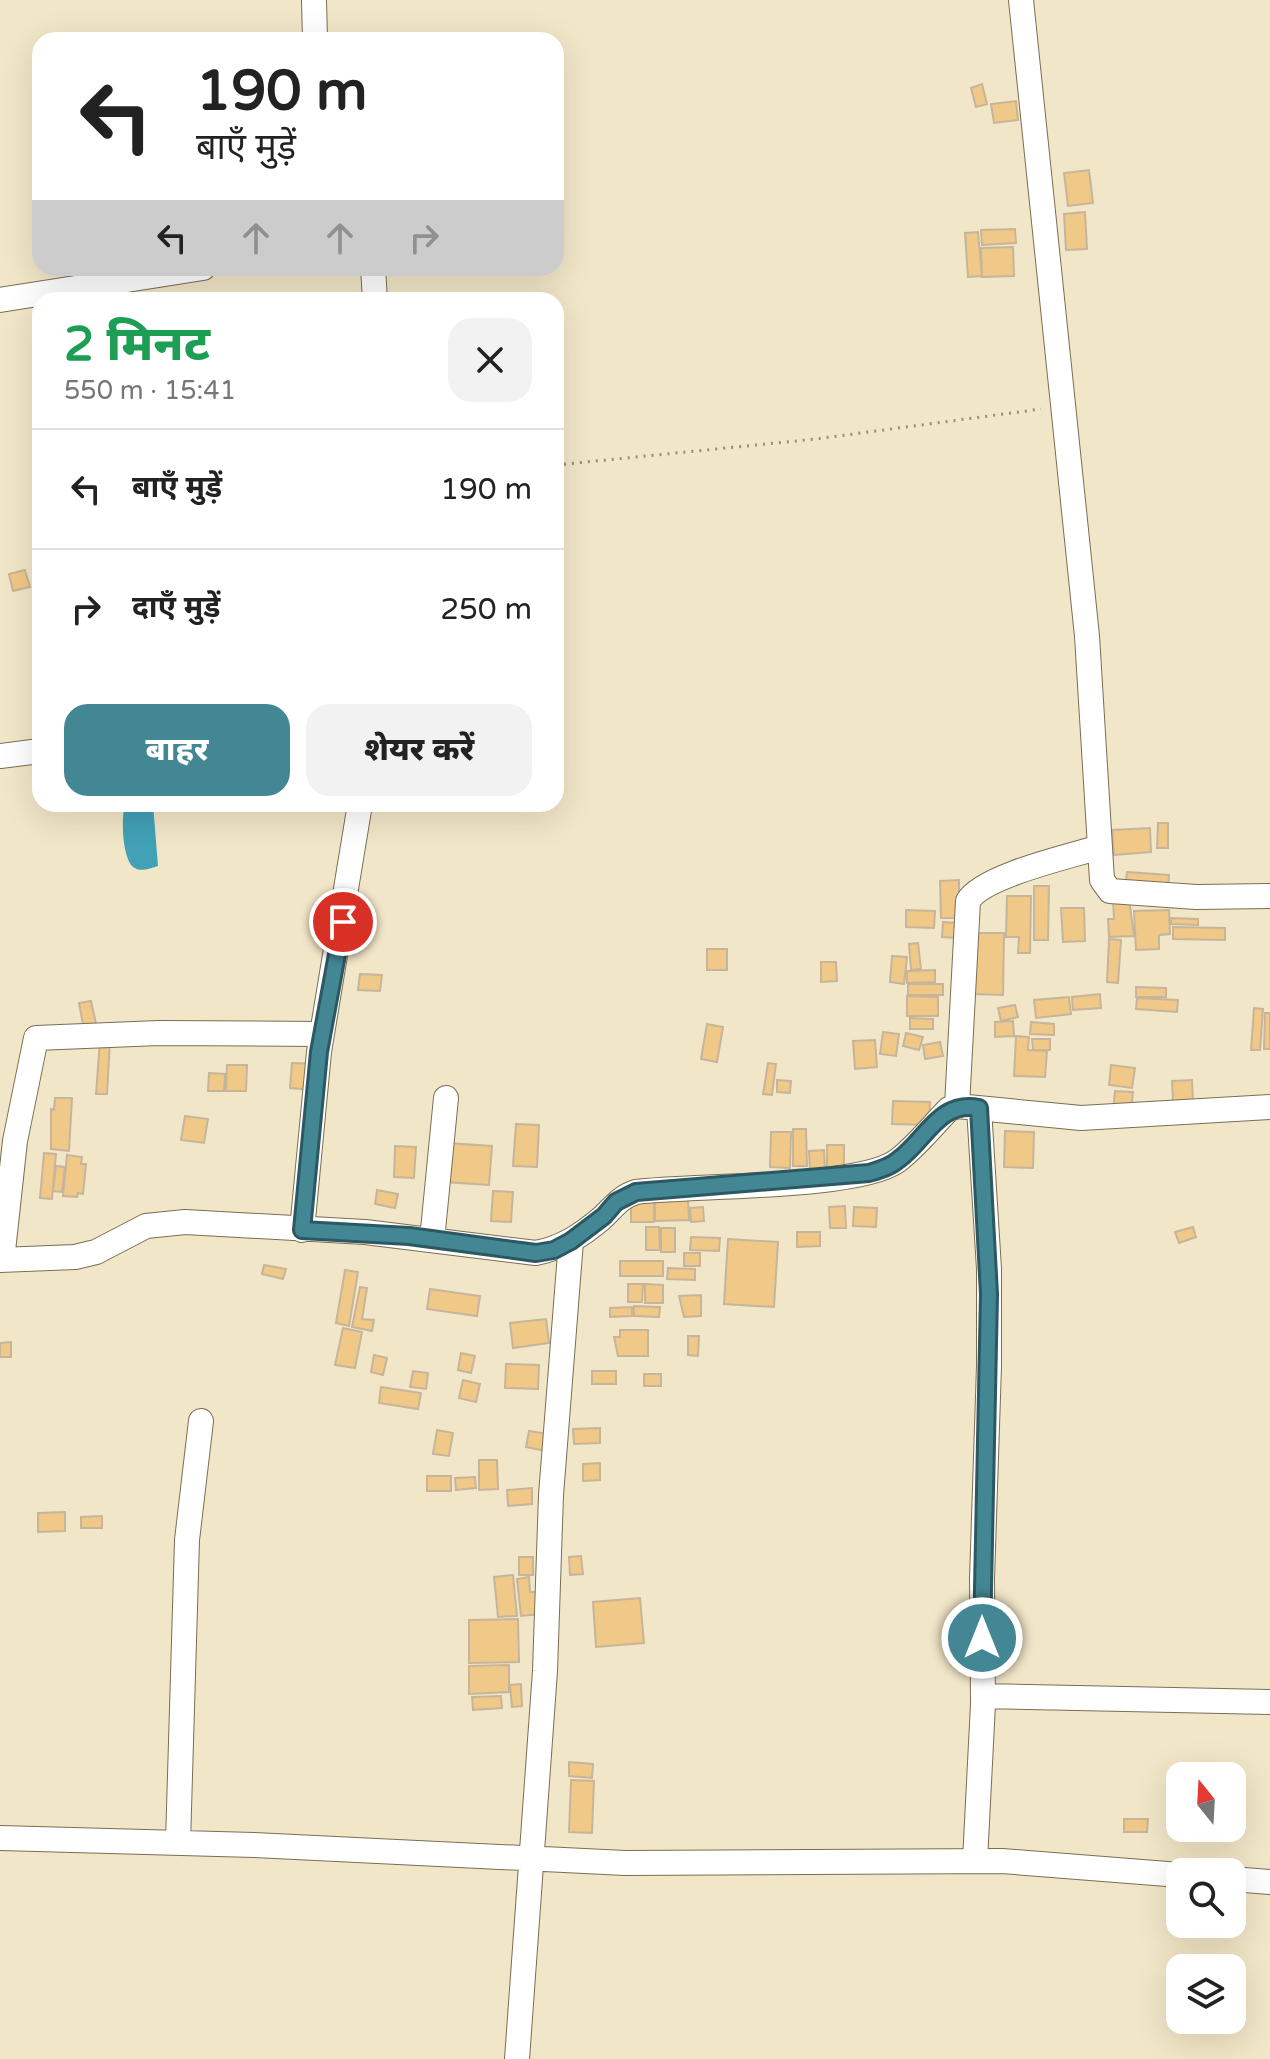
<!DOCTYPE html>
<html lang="hi">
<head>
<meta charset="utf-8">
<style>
  body { margin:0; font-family:"Varela Round","Noto Sans Devanagari",sans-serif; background:#f2f2f2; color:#222; height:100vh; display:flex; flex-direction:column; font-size:30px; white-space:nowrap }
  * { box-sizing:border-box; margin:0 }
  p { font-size:26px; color:#767676 }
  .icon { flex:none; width:44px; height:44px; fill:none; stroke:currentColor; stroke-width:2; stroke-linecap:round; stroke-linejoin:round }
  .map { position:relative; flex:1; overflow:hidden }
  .panel { position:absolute; left:32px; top:292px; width:532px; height:520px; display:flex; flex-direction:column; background:#fff; border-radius:24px; box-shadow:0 8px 32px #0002 }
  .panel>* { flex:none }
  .guide { position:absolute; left:32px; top:32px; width:532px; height:244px; border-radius:24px; box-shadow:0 8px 32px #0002; background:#fff; color:#222; overflow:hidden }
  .needle { width:52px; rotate:342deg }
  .controls { position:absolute; left:1166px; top:1762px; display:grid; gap:16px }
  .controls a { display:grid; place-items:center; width:80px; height:80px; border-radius:16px; background:#fff; box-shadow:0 8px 32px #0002; font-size:40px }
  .pin { position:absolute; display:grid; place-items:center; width:68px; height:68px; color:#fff; margin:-34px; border:4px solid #fff; border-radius:50%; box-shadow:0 2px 8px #0007 }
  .me { position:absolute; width:88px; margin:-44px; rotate:0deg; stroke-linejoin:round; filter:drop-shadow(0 0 6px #0008) }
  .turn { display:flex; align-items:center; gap:28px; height:168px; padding:0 32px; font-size:36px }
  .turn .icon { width:104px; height:104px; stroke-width:2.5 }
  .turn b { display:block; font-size:56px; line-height:68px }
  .lanes { display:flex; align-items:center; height:76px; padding:0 32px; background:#0003; justify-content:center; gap:40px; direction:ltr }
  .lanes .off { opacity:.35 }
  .round { display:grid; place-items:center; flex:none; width:84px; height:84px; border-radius:24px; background:#f2f2f2 }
  .headline { display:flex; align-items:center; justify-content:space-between; height:136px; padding:0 32px }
  h1 { font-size:48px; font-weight:800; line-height:60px; color:#1e9e55 }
  .primary-button { display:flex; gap:16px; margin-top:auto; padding:16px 32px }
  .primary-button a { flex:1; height:92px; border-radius:24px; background:#438795; color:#fff; font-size:32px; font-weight:800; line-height:92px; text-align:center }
  .primary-button a+a { background:#f2f2f2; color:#222 }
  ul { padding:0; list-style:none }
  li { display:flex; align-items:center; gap:24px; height:120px; padding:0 32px; border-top:2px solid #e0e0e0 }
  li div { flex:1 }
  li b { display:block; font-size:30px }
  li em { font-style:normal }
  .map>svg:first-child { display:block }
  .water { fill:#41a1b6 }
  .building { fill:#f0c887; stroke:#c6b59a; stroke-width:2 }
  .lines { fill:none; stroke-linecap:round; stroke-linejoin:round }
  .minor-casing { stroke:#796e53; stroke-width:26 }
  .path { stroke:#958d78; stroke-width:3; stroke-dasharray:2 6; stroke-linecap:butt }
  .minor { stroke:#fff; stroke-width:24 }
  .route-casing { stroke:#2c5861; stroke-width:20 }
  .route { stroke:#438795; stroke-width:14 }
</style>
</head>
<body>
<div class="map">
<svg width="1270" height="2059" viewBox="0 0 1270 2059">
  <rect width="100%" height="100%" fill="#f2e6c8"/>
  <!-- water -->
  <path class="water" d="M 125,804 L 153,804 L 158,866 C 150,868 141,873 133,867 C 122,857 121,817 125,804 Z"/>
  <!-- building -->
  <path class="building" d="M 982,84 L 987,104 L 976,107 L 971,88 Z
    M 1016,101 L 1018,120 L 994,123 L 991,104 Z
    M 1089,170 L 1093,203 L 1068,206 L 1064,173 Z
    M 1085,212 L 1087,249 L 1066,250 L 1064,214 Z
    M 1015,229 L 1016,243 L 982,245 L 981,230 Z
    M 978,232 L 982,276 L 968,277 L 965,233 Z
    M 1013,247 L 1014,276 L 982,277 L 981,248 Z
    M 25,570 L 30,587 L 13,591 L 9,574 Z
    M 1158,823 L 1168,823 L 1168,848 L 1157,848 Z
    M 1150,828 L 1151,852 L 1114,855 L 1112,830 Z
    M 1127,872 L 1169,875 L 1168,890 L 1125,887 Z
    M 959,880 L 959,918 L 941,918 L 940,881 Z
    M 1034,886 L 1049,886 L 1048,940 L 1034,940 Z
    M 1007,896 L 1031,896 L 1030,953 L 1018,953 L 1019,937 L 1006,937 Z
    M 1129,899 L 1134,936 L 1109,937 L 1108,919 L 1114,919 L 1113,900 Z
    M 1061,908 L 1084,908 L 1085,941 L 1063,942 Z
    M 906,910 L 935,911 L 934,928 L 906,927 Z
    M 1169,910 L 1170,934 L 1159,935 L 1159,949 L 1136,950 L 1134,911 Z
    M 1171,918 L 1198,919 L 1198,925 L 1171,924 Z
    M 943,922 L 957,923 L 956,938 L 942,937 Z
    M 1173,927 L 1225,928 L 1225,940 L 1173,939 Z
    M 974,933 L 1004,933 L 1003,995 L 974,994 Z
    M 1109,939 L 1121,940 L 1118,983 L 1107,982 Z
    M 918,943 L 921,969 L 911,970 L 909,944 Z
    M 707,949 L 727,949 L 727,970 L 707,970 Z
    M 892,956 L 907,957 L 904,984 L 890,982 Z
    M 821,962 L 836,962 L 837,981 L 821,982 Z
    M 935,970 L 935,982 L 907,983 L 907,971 Z
    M 360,974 L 382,975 L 380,991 L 358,990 Z
    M 908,984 L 943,984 L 943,995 L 908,995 Z
    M 1136,987 L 1166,988 L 1166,997 L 1136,997 Z
    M 1100,994 L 1101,1008 L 1073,1010 L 1072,997 Z
    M 907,996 L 938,997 L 938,1016 L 907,1016 Z
    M 1069,997 L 1071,1014 L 1036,1018 L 1034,1000 Z
    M 1137,998 L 1178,1000 L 1177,1012 L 1136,1009 Z
    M 91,1001 L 97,1028 L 84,1030 L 79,1003 Z
    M 1015,1005 L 1018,1017 L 1001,1021 L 998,1008 Z
    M 1254,1008 L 1263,1009 L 1260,1050 L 1251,1050 Z
    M 1265,1013 L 1270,1013 L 1270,1049 L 1264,1049 Z
    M 910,1018 L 933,1019 L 933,1029 L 910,1029 Z
    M 1013,1021 L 1014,1036 L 995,1037 L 995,1022 Z
    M 1031,1022 L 1054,1024 L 1054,1035 L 1030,1034 Z
    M 707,1024 L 723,1027 L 717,1062 L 701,1059 Z
    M 883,1032 L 899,1034 L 896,1056 L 880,1054 Z
    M 906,1033 L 923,1037 L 919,1050 L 903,1046 Z
    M 1016,1036 L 1029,1037 L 1028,1050 L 1047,1051 L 1045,1077 L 1014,1076 Z
    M 1032,1039 L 1050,1039 L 1050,1050 L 1033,1050 Z
    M 100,1040 L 110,1041 L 107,1094 L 96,1094 Z
    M 875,1040 L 877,1067 L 855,1069 L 853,1041 Z
    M 940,1042 L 943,1056 L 925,1059 L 923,1045 Z
    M 292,1063 L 315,1064 L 313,1090 L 290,1088 Z
    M 768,1063 L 776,1064 L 772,1095 L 763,1094 Z
    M 227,1065 L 247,1065 L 246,1091 L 226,1091 Z
    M 1111,1065 L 1135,1068 L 1132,1088 L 1109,1085 Z
    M 209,1073 L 225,1074 L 224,1091 L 208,1091 Z
    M 777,1080 L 791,1081 L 790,1093 L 777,1092 Z
    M 1192,1080 L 1193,1102 L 1173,1103 L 1172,1081 Z
    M 1115,1091 L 1133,1092 L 1131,1113 L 1113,1111 Z
    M 55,1098 L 72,1098 L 69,1151 L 51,1149 L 51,1109 L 54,1110 Z
    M 893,1101 L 930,1102 L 929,1125 L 892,1124 Z
    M 185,1116 L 208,1119 L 204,1143 L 181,1140 Z
    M 516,1124 L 539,1125 L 537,1167 L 513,1166 Z
    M 793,1129 L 806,1129 L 807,1166 L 793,1166 Z
    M 1005,1131 L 1034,1132 L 1033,1168 L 1004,1167 Z
    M 771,1132 L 791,1132 L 790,1168 L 770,1167 Z
    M 447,1143 L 492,1146 L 489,1185 L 444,1182 Z
    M 827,1145 L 844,1145 L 844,1169 L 827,1170 Z
    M 395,1146 L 416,1147 L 414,1178 L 394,1177 Z
    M 824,1150 L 825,1171 L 810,1171 L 809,1151 Z
    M 44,1153 L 56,1154 L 52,1199 L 40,1198 Z
    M 67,1155 L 82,1157 L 81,1164 L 86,1164 L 83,1194 L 78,1193 L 77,1197 L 63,1196 Z
    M 56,1166 L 65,1167 L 62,1192 L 53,1191 Z
    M 377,1190 L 398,1194 L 395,1208 L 375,1204 Z
    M 493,1191 L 513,1192 L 511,1222 L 491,1221 Z
    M 631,1199 L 654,1199 L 654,1222 L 631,1222 Z
    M 688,1199 L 689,1220 L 655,1221 L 655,1200 Z
    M 845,1206 L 846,1228 L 830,1228 L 829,1207 Z
    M 703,1207 L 704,1221 L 691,1222 L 690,1208 Z
    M 854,1207 L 877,1208 L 876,1227 L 853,1226 Z
    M 646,1227 L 659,1227 L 660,1250 L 646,1250 Z
    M 1193,1227 L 1196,1237 L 1179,1243 L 1175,1232 Z
    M 661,1228 L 675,1228 L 675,1252 L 661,1252 Z
    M 797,1232 L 820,1232 L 820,1246 L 797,1247 Z
    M 691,1237 L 720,1238 L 719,1251 L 690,1250 Z
    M 728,1239 L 778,1242 L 774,1307 L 724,1304 Z
    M 684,1253 L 700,1253 L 700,1266 L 684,1266 Z
    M 620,1261 L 663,1261 L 663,1276 L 620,1276 Z
    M 264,1265 L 286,1269 L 283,1279 L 262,1274 Z
    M 668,1268 L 695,1269 L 695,1280 L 667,1279 Z
    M 345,1270 L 358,1272 L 349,1326 L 336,1323 Z
    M 628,1284 L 643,1284 L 642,1302 L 628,1302 Z
    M 645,1284 L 663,1285 L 663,1303 L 645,1303 Z
    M 360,1287 L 367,1288 L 362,1319 L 374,1320 L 372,1331 L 352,1327 Z
    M 430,1289 L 480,1296 L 477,1316 L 427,1309 Z
    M 701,1295 L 701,1316 L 684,1317 L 679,1296 Z
    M 634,1306 L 660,1307 L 659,1317 L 634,1316 Z
    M 632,1307 L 632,1316 L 610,1317 L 610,1308 Z
    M 546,1319 L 549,1343 L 513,1348 L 510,1323 Z
    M 343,1328 L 362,1332 L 355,1368 L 335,1365 Z
    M 620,1330 L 648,1330 L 648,1356 L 618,1356 L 614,1337 L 620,1337 Z
    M 688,1336 L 699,1336 L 698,1356 L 688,1355 Z
    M 11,1342 L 11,1357 L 0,1357 L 0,1343 Z
    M 461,1353 L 475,1356 L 471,1373 L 458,1370 Z
    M 374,1355 L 387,1358 L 383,1375 L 371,1372 Z
    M 506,1364 L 539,1365 L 538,1389 L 505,1388 Z
    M 413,1371 L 428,1373 L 426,1389 L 410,1387 Z
    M 592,1371 L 616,1371 L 616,1384 L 592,1384 Z
    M 644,1374 L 661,1374 L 661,1386 L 644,1386 Z
    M 463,1380 L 480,1384 L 476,1402 L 459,1398 Z
    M 381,1387 L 421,1393 L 418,1409 L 379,1403 Z
    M 600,1428 L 600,1443 L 574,1444 L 573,1429 Z
    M 437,1430 L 453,1433 L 449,1456 L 433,1454 Z
    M 529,1431 L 549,1434 L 546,1451 L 526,1447 Z
    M 479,1460 L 497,1460 L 498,1489 L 479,1490 Z
    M 600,1463 L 600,1480 L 583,1481 L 583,1464 Z
    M 427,1476 L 451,1476 L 451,1491 L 427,1491 Z
    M 475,1477 L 476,1488 L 456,1490 L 455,1478 Z
    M 532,1488 L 532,1504 L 508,1506 L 507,1490 Z
    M 65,1512 L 65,1531 L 38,1532 L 38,1513 Z
    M 102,1516 L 102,1528 L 81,1528 L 81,1517 Z
    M 581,1556 L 583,1574 L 570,1575 L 569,1557 Z
    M 519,1557 L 533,1557 L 533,1575 L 519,1575 Z
    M 513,1575 L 517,1616 L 498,1617 L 494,1577 Z
    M 529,1577 L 530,1592 L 538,1592 L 540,1614 L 521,1616 L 517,1579 Z
    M 640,1598 L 644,1643 L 596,1647 L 593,1602 Z
    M 518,1619 L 519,1662 L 469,1663 L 469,1620 Z
    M 509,1665 L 509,1692 L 469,1694 L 469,1666 Z
    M 521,1684 L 522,1706 L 512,1707 L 510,1685 Z
    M 501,1696 L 502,1708 L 473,1710 L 472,1697 Z
    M 569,1762 L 593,1764 L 592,1778 L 569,1776 Z
    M 571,1780 L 594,1781 L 592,1833 L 569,1832 Z
    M 1124,1819 L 1148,1819 L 1147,1832 L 1124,1832 Z"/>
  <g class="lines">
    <defs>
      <path id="minor" d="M 314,0 L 315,40
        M 1021,0 L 1087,636 L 1102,880 L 1110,891 L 1196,897 L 1270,896
        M 373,268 L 375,300
        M 0,300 L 203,268
        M 0,756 L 40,751
        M 957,1106 L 968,901 C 982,876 1071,856 1100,847
        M 302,1230 L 319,1052 L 360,804
        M 432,1240 L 446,1098
        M 0,1260 L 75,1257 L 96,1252 L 146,1226 L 185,1222 L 365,1232 L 536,1253 C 562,1248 582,1235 602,1218 C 614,1207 620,1197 636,1192 C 693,1185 858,1189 897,1161 C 916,1147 933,1125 949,1109 L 957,1106 L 1081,1118 L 1270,1107
        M 2,1260 L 15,1141 L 36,1038 L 159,1033 L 322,1034
        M 983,1696 L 1270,1702
        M 0,1838 L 254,1845 L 625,1863 L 1002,1861 L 1180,1875
        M 178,1843 L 187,1540 L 201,1421
        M 975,1861 L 983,1704 L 982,1579 L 989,1366 L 989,1269 L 979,1108
        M 1232,1879 L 1270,1882
        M 517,2059 L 545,1671 L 551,1495 L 571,1241"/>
    </defs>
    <!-- minor casing -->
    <use href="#minor" class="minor-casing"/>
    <!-- path -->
    <path class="path" d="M 556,465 L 816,439 L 1041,409"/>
    <!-- minor -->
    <use href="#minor" class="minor"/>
  </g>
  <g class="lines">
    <defs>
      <path id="route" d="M 343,922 L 319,1052 L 302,1230 L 409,1236 L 536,1253 L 554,1250 L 571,1241 L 604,1216 L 616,1202 L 636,1192 L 869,1173 C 879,1170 890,1167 898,1160 C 926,1140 939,1100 979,1108 L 989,1294 L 982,1638"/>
    </defs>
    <!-- route casing -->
    <use href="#route" class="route-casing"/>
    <!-- route -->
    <use href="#route" class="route"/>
  </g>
</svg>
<div class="controls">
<a><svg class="needle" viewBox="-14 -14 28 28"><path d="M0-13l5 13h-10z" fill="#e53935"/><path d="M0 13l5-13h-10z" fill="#767676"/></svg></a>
<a><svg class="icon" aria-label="search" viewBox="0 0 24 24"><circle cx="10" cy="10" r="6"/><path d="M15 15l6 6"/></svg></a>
<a><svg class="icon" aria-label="layers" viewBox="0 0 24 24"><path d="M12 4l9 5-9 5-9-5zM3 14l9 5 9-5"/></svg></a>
</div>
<div class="pin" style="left:343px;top:922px;background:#d93025"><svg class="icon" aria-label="arrive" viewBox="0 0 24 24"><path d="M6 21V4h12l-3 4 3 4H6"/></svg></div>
<svg class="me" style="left:982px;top:1638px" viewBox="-20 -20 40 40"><circle r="17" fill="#438795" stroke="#fff" stroke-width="3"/><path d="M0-11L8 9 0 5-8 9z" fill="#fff"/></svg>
<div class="guide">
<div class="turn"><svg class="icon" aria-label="left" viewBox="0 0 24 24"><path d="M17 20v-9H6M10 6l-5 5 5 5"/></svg><div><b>190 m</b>बाएँ मुड़ें</div></div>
<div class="lanes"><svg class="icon" aria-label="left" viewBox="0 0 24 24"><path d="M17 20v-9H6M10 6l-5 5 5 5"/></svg><svg class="icon off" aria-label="ahead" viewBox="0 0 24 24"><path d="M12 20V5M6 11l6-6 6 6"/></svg><svg class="icon off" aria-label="ahead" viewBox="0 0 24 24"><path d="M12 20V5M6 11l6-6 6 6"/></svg><svg class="icon off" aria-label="right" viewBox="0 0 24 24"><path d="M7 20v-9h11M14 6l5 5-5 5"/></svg></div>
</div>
<section class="panel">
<div class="headline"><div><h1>2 मिनट</h1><p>550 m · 15:41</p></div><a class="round"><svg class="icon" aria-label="close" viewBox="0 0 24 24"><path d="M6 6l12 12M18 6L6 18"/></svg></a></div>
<ul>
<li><svg class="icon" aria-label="left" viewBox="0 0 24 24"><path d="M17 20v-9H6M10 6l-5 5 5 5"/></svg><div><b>बाएँ मुड़ें</b></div><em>190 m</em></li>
<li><svg class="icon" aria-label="right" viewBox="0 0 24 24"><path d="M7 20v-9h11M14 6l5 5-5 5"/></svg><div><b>दाएँ मुड़ें</b></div><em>250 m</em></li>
</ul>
<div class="primary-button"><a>बाहर</a><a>शेयर करें</a></div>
</section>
</div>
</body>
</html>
